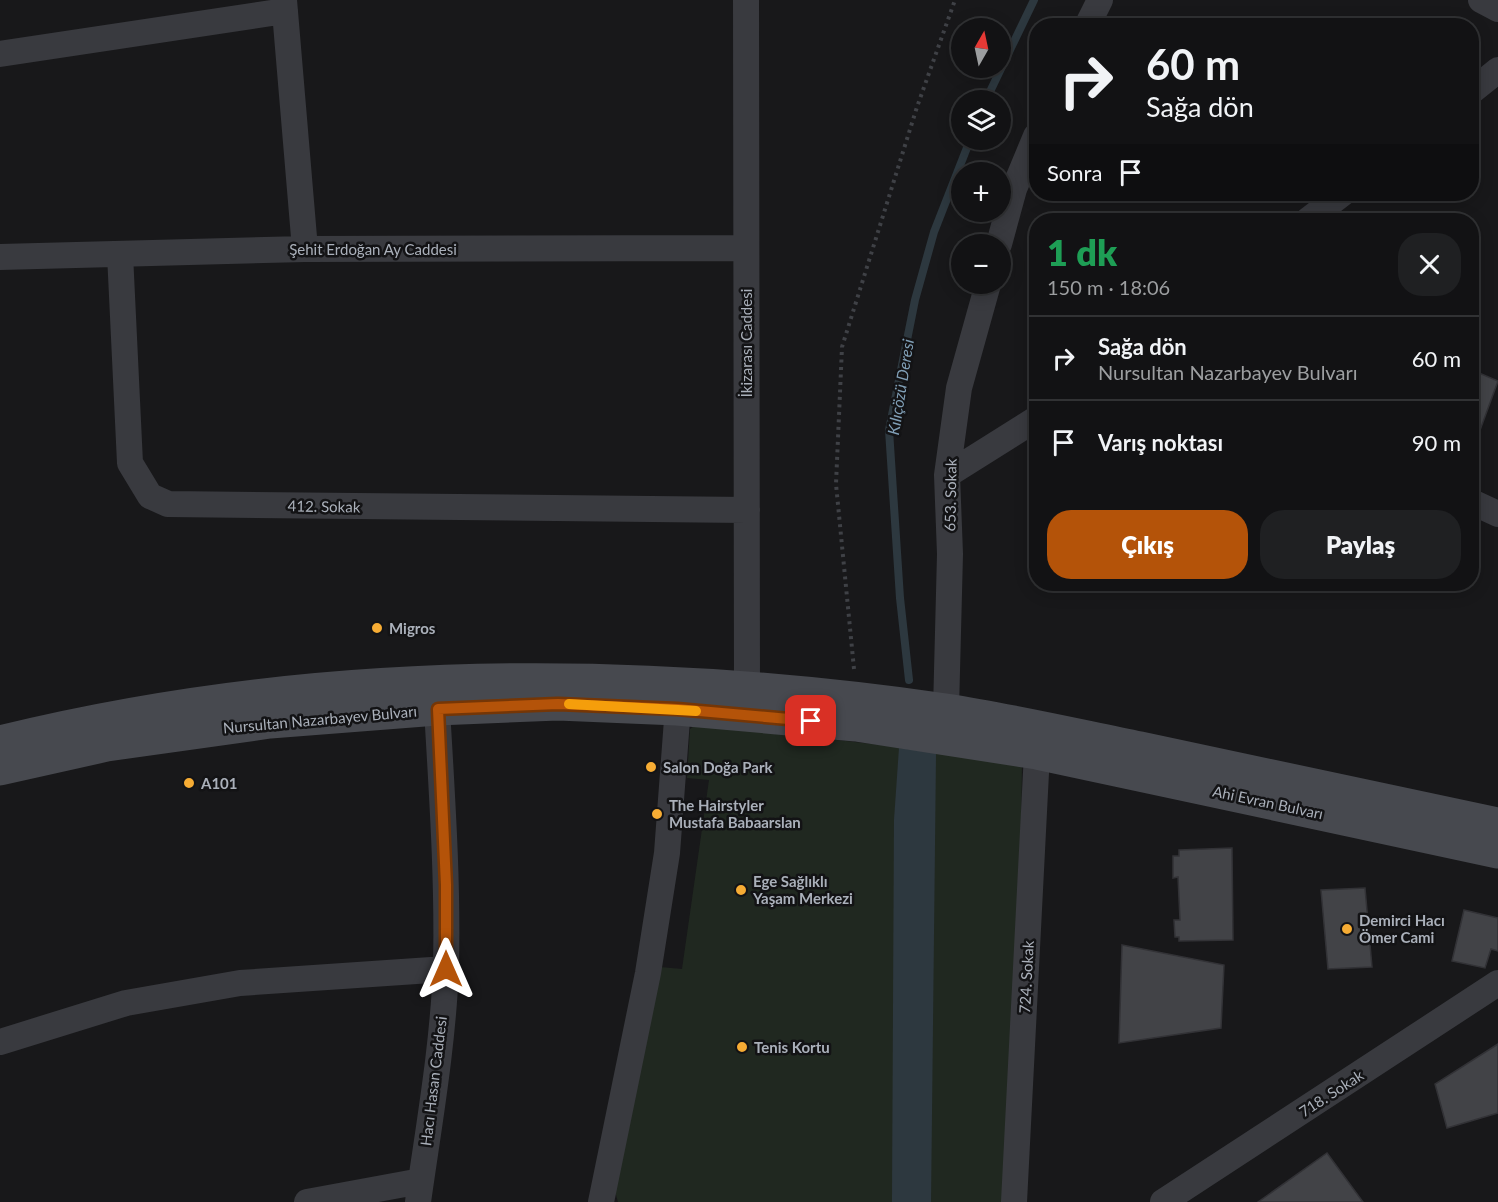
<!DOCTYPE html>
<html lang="tr">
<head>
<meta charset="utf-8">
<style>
  body { margin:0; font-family:Lato,sans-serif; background:#1f2022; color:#f1f3f6; height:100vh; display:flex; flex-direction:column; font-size:22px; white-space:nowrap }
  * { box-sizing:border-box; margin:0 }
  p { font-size:20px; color:#9c9ea0 }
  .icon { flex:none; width:33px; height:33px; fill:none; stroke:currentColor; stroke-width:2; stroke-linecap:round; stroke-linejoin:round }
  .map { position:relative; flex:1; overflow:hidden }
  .panel { position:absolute; left:1029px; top:213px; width:450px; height:378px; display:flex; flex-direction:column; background:#121214; border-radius:24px; box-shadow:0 3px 15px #0003,0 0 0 2px #313234 }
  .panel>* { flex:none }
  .hud { position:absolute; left:1029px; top:18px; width:450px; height:183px; border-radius:24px; box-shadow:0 3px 15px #0003,0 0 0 2px #313234; background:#121214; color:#f1f3f6; overflow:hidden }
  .needle { width:39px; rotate:9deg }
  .buttons { position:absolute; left:951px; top:18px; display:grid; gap:12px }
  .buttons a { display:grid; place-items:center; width:60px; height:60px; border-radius:50%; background:#121214; box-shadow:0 3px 15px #0003,0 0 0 2px #313234; font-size:30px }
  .pin { position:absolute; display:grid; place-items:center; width:51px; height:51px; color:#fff; margin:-26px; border-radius:12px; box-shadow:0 3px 9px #0006 }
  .me { position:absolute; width:66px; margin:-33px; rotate:0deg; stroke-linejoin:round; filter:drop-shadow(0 0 4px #0008) }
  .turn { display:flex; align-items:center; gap:21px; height:126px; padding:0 18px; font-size:27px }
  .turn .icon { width:78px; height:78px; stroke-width:2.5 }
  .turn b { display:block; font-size:42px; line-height:51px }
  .then { display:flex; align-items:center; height:57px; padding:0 18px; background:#0003; gap:12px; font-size:22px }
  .round { display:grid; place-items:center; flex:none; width:63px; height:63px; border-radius:24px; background:#1f2022 }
  .overview { display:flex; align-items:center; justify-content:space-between; height:102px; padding:0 18px }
  h1 { font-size:36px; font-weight:800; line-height:45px; color:#1e9e55 }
  .cta { display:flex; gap:12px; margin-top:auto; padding:12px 18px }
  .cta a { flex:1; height:69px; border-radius:24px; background:#b45309; color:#fff; font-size:24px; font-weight:800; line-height:69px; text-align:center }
  .cta a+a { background:#1f2022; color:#f1f3f6 }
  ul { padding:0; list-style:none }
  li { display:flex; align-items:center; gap:18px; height:84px; padding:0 18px; border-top:2px solid #313234 }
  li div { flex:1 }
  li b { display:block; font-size:22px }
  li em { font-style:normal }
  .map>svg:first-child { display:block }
  .green { fill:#202820 }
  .water { fill:#2d383f }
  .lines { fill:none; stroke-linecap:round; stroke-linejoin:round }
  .stream { stroke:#2d383f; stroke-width:8 }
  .building { fill:#424347; stroke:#323236; stroke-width:1.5 }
  .path { stroke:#3f4146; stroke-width:4; stroke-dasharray:3 4.5; stroke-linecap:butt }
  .minor { stroke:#393a3f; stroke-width:26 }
  .secondary { stroke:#47494f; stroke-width:33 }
  .route-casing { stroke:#753606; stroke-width:15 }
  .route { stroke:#b45309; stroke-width:10 }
  .slow { stroke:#f59e0b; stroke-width:10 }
  .poi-dot { fill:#f6ac34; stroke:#131315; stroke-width:2 }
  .labels { text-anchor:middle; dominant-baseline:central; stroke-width:5; stroke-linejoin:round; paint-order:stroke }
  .street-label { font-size:15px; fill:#aab0ba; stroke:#131315 }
  .poi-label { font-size:15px; font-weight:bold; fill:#aab0ba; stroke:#131315; text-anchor:start }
  .water-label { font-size:16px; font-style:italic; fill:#809fb6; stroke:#131315 }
</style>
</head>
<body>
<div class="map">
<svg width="1498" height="1202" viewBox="0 0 1498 1202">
  <rect width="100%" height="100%" fill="#18181a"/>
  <!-- green -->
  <path class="green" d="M 697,724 L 1022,761 L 1021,839 L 1004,1202 L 618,1202 L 613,1184 L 660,967 L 682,969 L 709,780 L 687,778 L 690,729 Z"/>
  <!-- water -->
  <path class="water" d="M 899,748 L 936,753 L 931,1202 L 892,1202 L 894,820 Z"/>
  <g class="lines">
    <!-- stream -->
    <path class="stream" d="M 986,100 L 1034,0
      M 909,680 L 900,598 L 889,430 L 915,300 L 934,232 L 970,140"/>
  </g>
  <!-- building -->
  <path class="building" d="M 1472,370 L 1498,381 L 1472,452 Z
    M 1232,848 L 1233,940 L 1179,941 L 1179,937 L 1175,937 L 1174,920 L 1180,920 L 1178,877 L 1173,878 L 1173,856 L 1179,856 L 1179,850 Z
    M 1365,888 L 1372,967 L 1328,969 L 1321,890 Z
    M 1464,910 L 1498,918 L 1498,951 L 1491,949 L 1485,968 L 1452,961 Z
    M 1122,945 L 1224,965 L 1221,1028 L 1119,1043 Z
    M 1498,1044 L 1498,1113 L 1447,1128 L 1435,1084 Z
    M 1327,1153 L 1363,1202 L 1258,1202 Z"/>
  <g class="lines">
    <!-- path -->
    <path class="path" d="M 854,669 L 836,484 L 842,347 L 917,107 L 955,0"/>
    <!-- minor -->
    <path class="minor" d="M 284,0 L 305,249
      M 746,0 L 747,687
      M 1481,0 L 1498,9
      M 1087,26 L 1100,0
      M 0,54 L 285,11
      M 1472,91 L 1498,70
      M 1308,220 L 1342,194
      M 999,244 L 1014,189 L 1036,136
      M 120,254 L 130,463 L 150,496 L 168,504 L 747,510
      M 0,257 L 305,249 L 746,248
      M 947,475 L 1036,419
      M 1472,502 L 1498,514
      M 946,710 L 950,554 L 947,475 L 959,388 L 988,284
      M 0,1042 L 126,1003 L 240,983 L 446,969
      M 307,1202 L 421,1181
      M 418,1202 C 429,1124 443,1046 446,967 C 448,881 442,795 437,709
      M 601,1202 L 648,973 L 667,853 L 679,693
      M 1014,1202 L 1037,753
      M 1163,1202 L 1498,983"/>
    <!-- secondary -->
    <path class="secondary" d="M 0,742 C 309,666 632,665 946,710 C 1011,720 1076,735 1140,748 C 1260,773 1379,799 1498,824
      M 0,769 L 107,745 L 270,722 L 437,709 L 558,704 L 677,709 L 856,725 L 1037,753 L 1498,852"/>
  </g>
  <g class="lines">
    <defs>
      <path id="route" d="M 446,969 L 446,885 L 438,709 L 558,704 L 677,709 L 811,721"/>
    </defs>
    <!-- route casing -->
    <use href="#route" class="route-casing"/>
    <!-- route -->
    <use href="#route" class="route"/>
    <!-- slow -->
    <path class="slow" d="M 569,704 L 696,711"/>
  </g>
  <!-- markers -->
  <g class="poi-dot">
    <circle cx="377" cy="628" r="6"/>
    <circle cx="651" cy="767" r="6"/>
    <circle cx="189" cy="783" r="6"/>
    <circle cx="657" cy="814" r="6"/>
    <circle cx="741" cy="890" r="6"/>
    <circle cx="1347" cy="929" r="6"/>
    <circle cx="742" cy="1047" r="6"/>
  </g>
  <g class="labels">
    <!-- street labels -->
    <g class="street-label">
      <text x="373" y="249">Şehit Erdoğan Ay Caddesi</text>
      <text transform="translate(746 343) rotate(-90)">İkizarası Caddesi</text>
      <text transform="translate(950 495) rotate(-89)">653. Sokak</text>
      <text transform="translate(324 506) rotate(1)">412. Sokak</text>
      <text transform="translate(320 719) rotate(-5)">Nursultan Nazarbayev Bulvarı</text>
      <text transform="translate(1268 802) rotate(12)">Ahi Evran Bulvarı</text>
      <text transform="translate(1026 977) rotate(-87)">724. Sokak</text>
      <text transform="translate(433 1081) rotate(-83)">Hacı Hasan Caddesi</text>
      <text transform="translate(1331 1093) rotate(-33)">718. Sokak</text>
    </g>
    <!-- poi labels -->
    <g class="poi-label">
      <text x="389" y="628">Migros</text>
      <text x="663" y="767">Salon Doğa Park</text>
      <text x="201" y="783">A101</text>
      <text x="669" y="805">The Hairstyler<tspan x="669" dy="17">Mustafa Babaarslan</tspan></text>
      <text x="753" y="881">Ege Sağlıklı<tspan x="753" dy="17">Yaşam Merkezi</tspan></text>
      <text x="1359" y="920">Demirci Hacı<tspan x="1359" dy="17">Ömer Cami</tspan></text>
      <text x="754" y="1047">Tenis Kortu</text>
    </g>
    <!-- water labels -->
    <g class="water-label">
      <text transform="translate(900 387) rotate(-81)">Kılıçözü Deresi</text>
    </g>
  </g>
</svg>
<div class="buttons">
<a><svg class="needle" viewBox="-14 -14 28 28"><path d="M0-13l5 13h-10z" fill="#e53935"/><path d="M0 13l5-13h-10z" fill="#9c9ea0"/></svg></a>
<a><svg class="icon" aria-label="layers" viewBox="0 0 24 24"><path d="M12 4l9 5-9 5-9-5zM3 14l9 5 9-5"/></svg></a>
<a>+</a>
<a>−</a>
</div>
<div class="pin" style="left:811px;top:721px;background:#d93025"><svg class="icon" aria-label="arrive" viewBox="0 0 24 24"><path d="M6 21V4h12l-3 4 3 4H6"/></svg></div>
<svg class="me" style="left:446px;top:969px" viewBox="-20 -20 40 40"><path d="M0-17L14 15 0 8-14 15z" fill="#b45309" stroke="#fff" stroke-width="4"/></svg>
<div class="hud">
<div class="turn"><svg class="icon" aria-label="right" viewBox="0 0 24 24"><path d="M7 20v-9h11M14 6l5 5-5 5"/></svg><div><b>60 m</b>Sağa dön</div></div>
<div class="then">Sonra<svg class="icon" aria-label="arrive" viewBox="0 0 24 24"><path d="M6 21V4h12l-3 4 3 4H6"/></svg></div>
</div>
<section class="panel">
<div class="overview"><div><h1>1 dk</h1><p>150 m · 18:06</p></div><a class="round"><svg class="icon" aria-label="close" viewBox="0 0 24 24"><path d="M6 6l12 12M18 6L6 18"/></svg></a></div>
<ul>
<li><svg class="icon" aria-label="right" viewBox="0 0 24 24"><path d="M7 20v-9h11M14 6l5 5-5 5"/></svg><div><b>Sağa dön</b><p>Nursultan Nazarbayev Bulvarı</p></div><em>60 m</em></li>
<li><svg class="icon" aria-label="arrive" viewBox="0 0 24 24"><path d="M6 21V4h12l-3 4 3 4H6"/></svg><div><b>Varış noktası</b></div><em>90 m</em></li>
</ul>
<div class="cta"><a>Çıkış</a><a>Paylaş</a></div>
</section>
</div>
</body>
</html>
